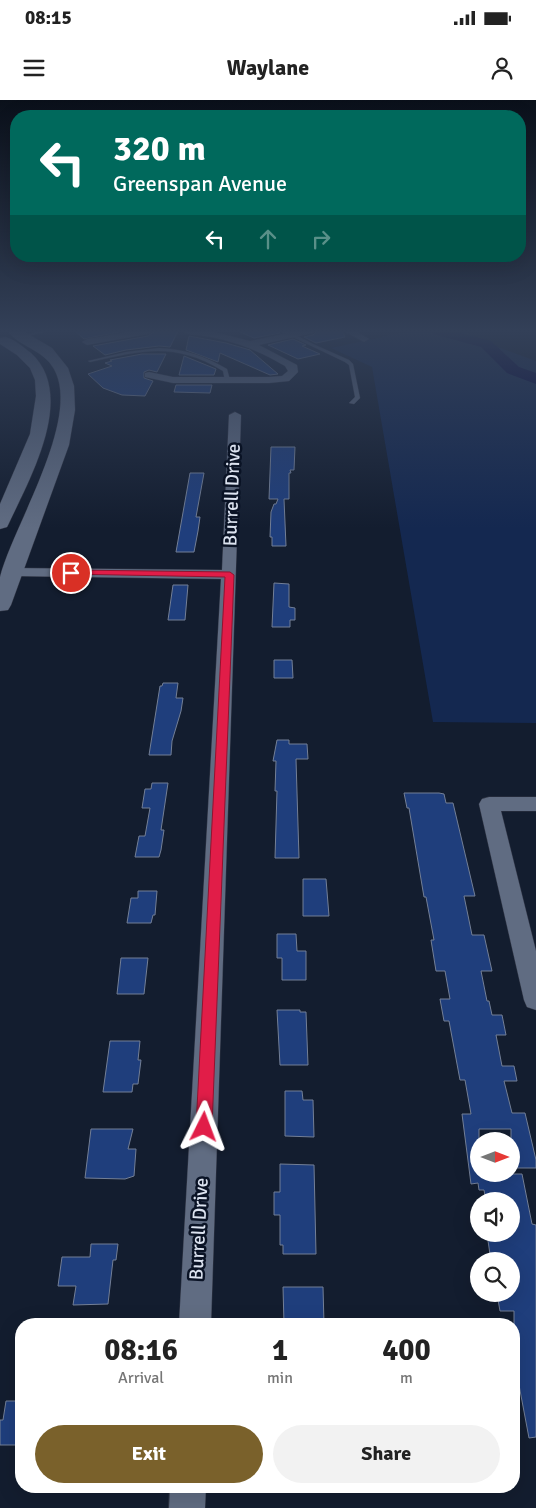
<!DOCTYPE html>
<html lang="en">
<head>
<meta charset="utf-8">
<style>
  body { margin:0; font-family:Signika,sans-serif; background:#f2f2f2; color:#222; height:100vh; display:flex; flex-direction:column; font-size:19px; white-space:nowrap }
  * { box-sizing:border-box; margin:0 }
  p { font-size:16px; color:#767676 }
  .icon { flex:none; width:28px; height:28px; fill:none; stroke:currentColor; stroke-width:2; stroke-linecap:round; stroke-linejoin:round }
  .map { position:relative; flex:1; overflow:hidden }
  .sheet { position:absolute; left:15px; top:1218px; width:505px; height:175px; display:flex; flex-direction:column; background:#fff; border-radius:20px; box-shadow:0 5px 20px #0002 }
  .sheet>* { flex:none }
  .guide { position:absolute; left:10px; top:10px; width:516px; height:152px; border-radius:20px; box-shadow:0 5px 20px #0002; background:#00695c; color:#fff; overflow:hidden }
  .needle { width:32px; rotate:90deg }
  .fabs { position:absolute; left:470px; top:1032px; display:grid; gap:10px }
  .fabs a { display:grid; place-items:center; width:50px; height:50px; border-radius:50%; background:#fff; box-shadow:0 5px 20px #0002; font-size:25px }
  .pin { position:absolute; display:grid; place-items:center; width:42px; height:42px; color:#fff; margin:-21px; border:2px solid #fff; border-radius:50%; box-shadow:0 1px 5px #0007 }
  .me { position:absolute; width:55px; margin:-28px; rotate:3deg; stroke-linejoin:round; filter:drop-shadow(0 0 4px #0008) }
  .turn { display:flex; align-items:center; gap:18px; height:105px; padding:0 20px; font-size:22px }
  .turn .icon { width:65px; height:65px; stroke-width:2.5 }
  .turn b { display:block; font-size:35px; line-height:42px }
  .lanes { display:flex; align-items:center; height:48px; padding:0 20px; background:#0003; justify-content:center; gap:25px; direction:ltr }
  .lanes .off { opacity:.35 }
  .eta { display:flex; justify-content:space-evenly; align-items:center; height:85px; text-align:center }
  .eta b { font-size:30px; font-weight:800; line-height:35px }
  .primary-button { display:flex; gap:10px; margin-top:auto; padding:10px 20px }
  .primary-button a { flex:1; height:58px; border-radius:30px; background:#7a612b; color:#fff; font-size:20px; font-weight:800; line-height:58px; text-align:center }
  .primary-button a+a { background:#f2f2f2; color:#222 }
  .status { display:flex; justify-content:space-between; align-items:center; height:35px; padding:0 25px; background:#fff; direction:ltr }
  .status svg { height:14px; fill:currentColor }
  header { display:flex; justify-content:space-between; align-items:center; height:65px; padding:0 20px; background:#fff; font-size:22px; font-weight:800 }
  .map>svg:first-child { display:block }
  .green { fill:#142850 }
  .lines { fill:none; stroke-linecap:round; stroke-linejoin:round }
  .river { fill:#00013c; fill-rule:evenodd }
  .building { fill:#1f3e7c; stroke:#737f96 }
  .service-casing { stroke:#323746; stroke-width:1 }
  .minor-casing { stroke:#323746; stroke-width:1 }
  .secondary-casing { stroke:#323746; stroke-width:1 }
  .service { fill:#606c82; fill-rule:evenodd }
  .minor { fill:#606c82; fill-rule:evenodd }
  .secondary { fill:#606c82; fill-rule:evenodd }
  .route { fill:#e11d48; stroke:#92132f }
  .labels { text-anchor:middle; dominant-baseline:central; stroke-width:5; stroke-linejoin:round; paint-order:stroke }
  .street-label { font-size:19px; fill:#dce3f0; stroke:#0a1325 }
</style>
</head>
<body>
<div class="status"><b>08:15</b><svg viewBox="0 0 49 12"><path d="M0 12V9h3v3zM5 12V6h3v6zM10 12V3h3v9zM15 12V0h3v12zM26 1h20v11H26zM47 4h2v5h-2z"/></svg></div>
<header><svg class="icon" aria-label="menu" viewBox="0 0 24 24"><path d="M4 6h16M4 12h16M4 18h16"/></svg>Waylane<svg class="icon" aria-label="person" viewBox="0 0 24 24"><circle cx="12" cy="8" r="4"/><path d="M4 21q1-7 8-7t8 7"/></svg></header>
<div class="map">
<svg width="536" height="1408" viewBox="0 0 536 1408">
  <rect width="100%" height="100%" fill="#131d2f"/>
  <!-- green -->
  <path class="green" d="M 410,231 L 464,231 L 484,242 L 536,261 L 536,623 L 433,622 L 372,267 L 331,248 Z"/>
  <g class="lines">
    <!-- river -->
    <path class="river" d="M 431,231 L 454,231 L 491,241 L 519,267 L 536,273 L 536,284 L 507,273 L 481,247 L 433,234 Z"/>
  </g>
  <!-- building -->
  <path class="building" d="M 75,231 L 123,231 L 84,239 Z
    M 155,231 L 178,231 L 170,247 L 159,246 L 126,250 L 105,255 L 93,246 L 148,236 Z
    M 238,231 L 278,231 L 280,233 L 254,238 Z
    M 317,231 L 342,231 L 345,237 L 316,243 L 304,237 L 313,235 Z
    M 189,236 L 226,243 L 250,250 L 278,274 L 270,275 L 220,253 L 218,262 L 186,250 Z
    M 293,239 L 306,245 L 302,246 L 320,254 L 298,259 L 268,245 Z
    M 142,254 L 166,254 L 157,272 L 149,270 L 144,272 L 144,278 L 153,281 L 145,296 L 122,295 L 103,288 L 88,274 L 112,266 L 105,263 L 112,261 L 110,260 Z
    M 184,256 L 216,269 L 214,275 L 179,275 Z
    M 176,285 L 212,285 L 210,293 L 174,292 Z
    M 271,347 L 295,347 L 294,370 L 290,370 L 291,373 L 289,373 L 289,399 L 284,399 L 286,446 L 272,446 L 272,437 L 270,437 L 271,412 L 274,404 L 276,404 L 278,399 L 269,399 Z
    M 190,373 L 204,373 L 196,417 L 200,417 L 198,431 L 194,452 L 176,452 Z
    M 274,483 L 289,484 L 289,507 L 295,508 L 295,520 L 290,520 L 290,527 L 272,527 Z
    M 173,485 L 188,485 L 185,520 L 168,520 Z
    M 274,560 L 292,560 L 293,578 L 274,578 Z
    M 163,583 L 178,583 L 176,598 L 183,598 L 181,611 L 172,641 L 171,655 L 149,655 L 160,586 L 162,586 Z
    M 277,640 L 289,640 L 289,644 L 307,644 L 308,659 L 296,659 L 299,758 L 275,758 L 277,691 L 275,691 L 276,661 L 273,661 Z
    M 152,683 L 168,683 L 161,730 L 164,730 L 161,750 L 159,757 L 135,757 L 139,736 L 145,736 L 150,708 L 142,708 L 145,689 L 151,689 Z
    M 404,693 L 439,693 L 444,694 L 446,703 L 453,703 L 475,796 L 464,796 L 472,835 L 484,835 L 492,871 L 481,871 L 487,901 L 489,901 L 492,915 L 502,915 L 506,935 L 496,935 L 502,966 L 514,966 L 517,981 L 504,981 L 512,1013 L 525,1013 L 536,1060 L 536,1068 L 511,1068 L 511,1029 L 479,1029 L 479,1074 L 522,1074 L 532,1124 L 536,1125 L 536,1337 L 529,1338 L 519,1285 L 514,1285 L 514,1211 L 500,1211 L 497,1194 L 511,1194 L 511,1161 L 491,1161 L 487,1134 L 511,1134 L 511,1101 L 486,1101 L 484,1090 L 479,1090 L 478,1083 L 471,1084 L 462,1014 L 471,1014 L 465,980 L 460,980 L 449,921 L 444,921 L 440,899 L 450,899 L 445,871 L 436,871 L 431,840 L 434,840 L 426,797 L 424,797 L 409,708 L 407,708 Z
    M 303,779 L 326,779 L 329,816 L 303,816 Z
    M 138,791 L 157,791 L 155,815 L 153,815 L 151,823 L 127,823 L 131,798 L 138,798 Z
    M 277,834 L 296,834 L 297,851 L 306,851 L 306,880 L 282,880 L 282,858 L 277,858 Z
    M 121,858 L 148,858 L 144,894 L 117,894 Z
    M 277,910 L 300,910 L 300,912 L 306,912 L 308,965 L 280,965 Z
    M 110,941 L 140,941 L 138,960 L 141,960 L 138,984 L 133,984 L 132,992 L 103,992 Z
    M 285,991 L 302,991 L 303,1000 L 313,1000 L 314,1037 L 285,1036 Z
    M 91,1029 L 133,1029 L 128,1049 L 136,1049 L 134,1076 L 125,1079 L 85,1078 Z
    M 280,1064 L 314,1065 L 316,1154 L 283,1154 L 283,1145 L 280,1145 L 280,1115 L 274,1115 L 274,1092 L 280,1092 Z
    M 91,1144 L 118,1144 L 116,1160 L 113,1160 L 108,1204 L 73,1205 L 76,1186 L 58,1186 L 62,1157 L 90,1157 Z
    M 283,1187 L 323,1187 L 324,1224 L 284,1224 Z
    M 6,1301 L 21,1301 L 21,1345 L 0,1345 L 0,1320 L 3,1320 Z"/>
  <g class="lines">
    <defs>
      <path id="service" d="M 40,231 L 48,231 L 24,237 L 22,236 Z
        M 280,231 L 292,233 L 313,244 L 349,260 L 353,264 L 360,298 L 354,304 L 349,303 L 355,297 L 349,265 L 345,262 Z
        M 159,248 C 185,249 205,256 227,269 L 230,280 L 225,281 L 223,271 C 173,241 143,251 90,262 L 88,261 L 126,252 Z"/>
      <path id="minor" d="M 133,231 L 153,231 L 148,234 L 87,245 L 82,242 L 87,239 Z
        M 183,231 L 210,231 L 250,241 L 298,231 L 315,231 L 313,233 L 259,245 L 297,265 L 298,272 L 289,281 L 269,283 L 173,283 L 145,277 L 145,273 L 149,272 L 173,277 L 269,277 L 282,276 L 288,271 L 285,266 C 255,248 224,237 188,234 Z
        M 344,231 L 356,231 L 369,239 L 364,242 Z
        M 235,312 L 241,315 L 211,1224 L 179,1224 L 221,479 L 12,476 L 7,475 L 5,472 L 7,469 L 12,468 L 222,470 L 229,315 Z
        M 489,697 L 536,697 L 536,711 L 501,711 L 536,851 L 536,910 L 527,907 L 524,900 L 479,704 L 482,699 Z
        M 170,1386 L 206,1386 L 205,1408 L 169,1408 Z"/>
      <path id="secondary" d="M 8,231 L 23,231 L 52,248 L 68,268 L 74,286 L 75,310 L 69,345 L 11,505 L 8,510 L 0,511 C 0,501 0,487 0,477 C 13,426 82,319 54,269 C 43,249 19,247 8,231 Z
        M 5,237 C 14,239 23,247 31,253 C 77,295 30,378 9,423 L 7,427 L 0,429 L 0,404 L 30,334 L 36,296 L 35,280 L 30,268 L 17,255 L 0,244 L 0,238 Z"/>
    </defs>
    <!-- service casing -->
    <use href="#service" class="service-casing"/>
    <!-- minor casing -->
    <use href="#minor" class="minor-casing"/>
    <!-- secondary casing -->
    <use href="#secondary" class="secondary-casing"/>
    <!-- service -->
    <use href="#service" class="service"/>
    <!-- minor -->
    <use href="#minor" class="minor"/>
    <!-- secondary -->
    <use href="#secondary" class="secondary"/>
  </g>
  <!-- sky -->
  <linearGradient id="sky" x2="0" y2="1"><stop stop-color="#0a101a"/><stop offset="0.54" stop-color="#334058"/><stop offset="1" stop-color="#334058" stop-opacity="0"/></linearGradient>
  <rect width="536" height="428" fill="url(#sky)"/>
  <!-- route -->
  <path class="route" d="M 71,470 L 230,472 L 234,475 L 212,1027 L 210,1032 L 204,1034 L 199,1032 L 196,1027 L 225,477 L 68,474 L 67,473 Z"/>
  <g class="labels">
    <!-- street labels -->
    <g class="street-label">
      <text transform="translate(232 395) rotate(-88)">Burrell Drive</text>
      <text transform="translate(199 1129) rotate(-87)">Burrell Drive</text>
    </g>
  </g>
</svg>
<div class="fabs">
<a><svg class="needle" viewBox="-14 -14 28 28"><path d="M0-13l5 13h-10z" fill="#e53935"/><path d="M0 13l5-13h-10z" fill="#767676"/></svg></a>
<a><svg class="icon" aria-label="sound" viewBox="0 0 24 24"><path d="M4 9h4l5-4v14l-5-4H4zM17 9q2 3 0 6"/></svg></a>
<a><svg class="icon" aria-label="search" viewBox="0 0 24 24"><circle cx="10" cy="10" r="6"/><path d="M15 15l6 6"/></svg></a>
</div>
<div class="pin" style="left:71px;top:473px;background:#d93025"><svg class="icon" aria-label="arrive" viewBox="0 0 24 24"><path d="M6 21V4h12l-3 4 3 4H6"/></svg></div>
<svg class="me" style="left:204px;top:1027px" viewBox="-20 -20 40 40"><path d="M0-17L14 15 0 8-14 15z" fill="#e11d48" stroke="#fff" stroke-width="4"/></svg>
<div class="guide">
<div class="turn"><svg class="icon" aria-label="left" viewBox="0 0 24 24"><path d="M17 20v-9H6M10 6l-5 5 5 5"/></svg><div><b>320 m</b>Greenspan Avenue</div></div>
<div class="lanes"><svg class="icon" aria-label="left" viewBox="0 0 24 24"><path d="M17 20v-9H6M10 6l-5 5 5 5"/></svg><svg class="icon off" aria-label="ahead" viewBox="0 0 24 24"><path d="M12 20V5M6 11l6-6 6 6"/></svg><svg class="icon off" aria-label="right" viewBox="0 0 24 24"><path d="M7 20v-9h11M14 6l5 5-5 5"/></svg></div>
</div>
<section class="sheet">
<div class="eta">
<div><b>08:16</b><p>Arrival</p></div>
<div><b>1</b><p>min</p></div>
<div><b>400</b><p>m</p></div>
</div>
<div class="primary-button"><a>Exit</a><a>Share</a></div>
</section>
</div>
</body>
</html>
